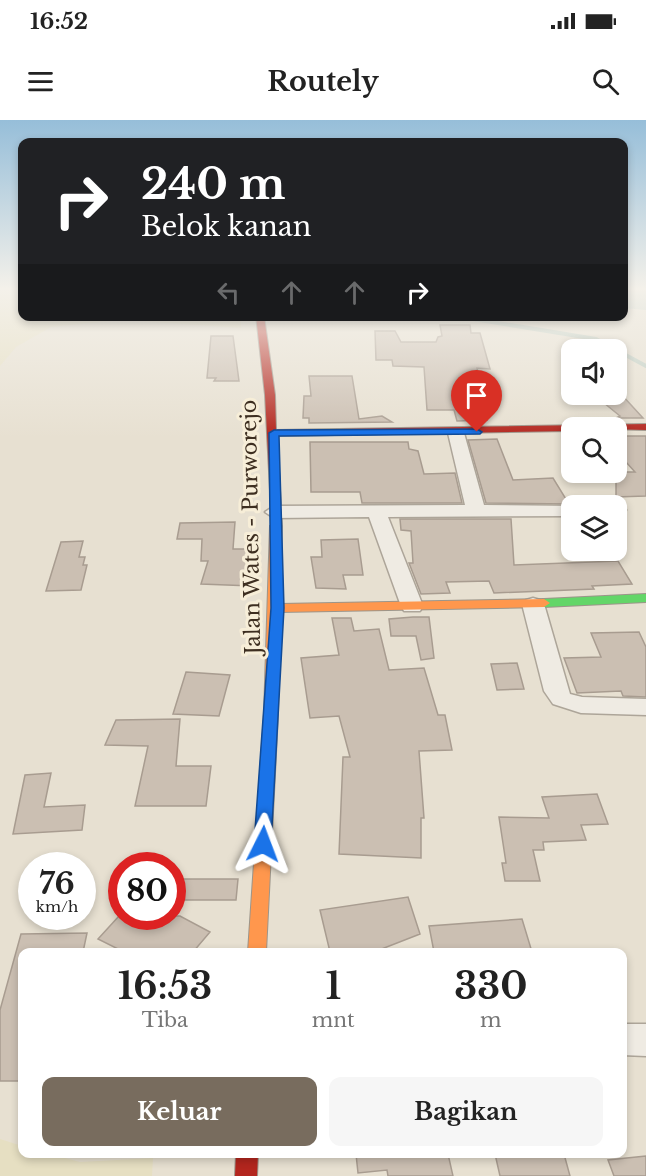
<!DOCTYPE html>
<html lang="id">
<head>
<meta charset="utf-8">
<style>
  body { margin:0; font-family:"Libre Baskerville",serif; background:#f6f6f6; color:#222; height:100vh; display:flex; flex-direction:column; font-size:22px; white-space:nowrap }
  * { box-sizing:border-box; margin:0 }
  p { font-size:20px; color:#767676 }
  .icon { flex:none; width:33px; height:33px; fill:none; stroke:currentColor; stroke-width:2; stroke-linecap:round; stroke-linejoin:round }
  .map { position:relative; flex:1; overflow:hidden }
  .drawer { position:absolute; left:18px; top:828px; width:609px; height:210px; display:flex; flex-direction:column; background:#fff; border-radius:12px; box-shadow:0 3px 9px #0003 }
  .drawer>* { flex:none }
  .banner { position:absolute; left:18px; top:18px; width:610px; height:183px; border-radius:12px; box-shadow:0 3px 9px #0003; background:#202124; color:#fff; overflow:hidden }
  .buttons { position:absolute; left:561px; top:219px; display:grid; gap:12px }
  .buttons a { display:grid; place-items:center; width:66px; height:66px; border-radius:12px; background:#fff; box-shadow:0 3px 9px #0003; font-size:30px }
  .speed { position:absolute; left:18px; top:732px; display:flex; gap:12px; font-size:30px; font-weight:700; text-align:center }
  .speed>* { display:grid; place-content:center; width:78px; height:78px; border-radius:50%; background:#fff; box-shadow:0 3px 9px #0003; line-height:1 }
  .speed small { font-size:15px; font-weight:400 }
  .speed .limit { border:9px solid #d22; background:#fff; color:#111 }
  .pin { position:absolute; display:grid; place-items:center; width:51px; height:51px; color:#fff; margin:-62px -26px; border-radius:50% 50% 50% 0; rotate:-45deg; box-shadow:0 0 6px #0007 }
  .pin .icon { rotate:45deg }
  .me { position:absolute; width:66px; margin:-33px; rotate:3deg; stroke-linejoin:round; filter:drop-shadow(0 0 4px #0008) }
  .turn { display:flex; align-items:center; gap:21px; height:126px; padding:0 24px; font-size:27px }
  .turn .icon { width:78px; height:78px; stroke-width:2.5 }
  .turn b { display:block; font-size:42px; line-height:51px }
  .lanes { display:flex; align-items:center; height:57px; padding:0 24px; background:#0003; justify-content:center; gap:30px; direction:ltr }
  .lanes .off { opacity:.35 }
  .eta { display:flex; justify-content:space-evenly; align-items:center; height:102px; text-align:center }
  .eta b { font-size:36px; font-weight:800; line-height:42px }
  .cta { display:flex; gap:12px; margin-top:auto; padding:12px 24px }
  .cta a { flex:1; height:69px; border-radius:12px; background:#786c5e; color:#fff; font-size:24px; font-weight:800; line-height:69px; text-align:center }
  .cta a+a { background:#f6f6f6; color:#222 }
  .status { display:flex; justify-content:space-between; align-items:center; height:42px; padding:0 30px; background:#fff; direction:ltr }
  .status svg { height:16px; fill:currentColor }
  header { display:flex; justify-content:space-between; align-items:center; height:78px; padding:0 24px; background:#fff; font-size:27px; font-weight:800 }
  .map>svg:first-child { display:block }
  .farmland { fill:#e6dfc2 }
  .water { fill:#bcccc2 }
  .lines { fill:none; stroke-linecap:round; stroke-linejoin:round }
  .stream { stroke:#bcccc2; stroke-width:4 }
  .building { fill:#cbbfb2; stroke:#a89c90; stroke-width:1.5 }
  .street-casing { stroke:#ada599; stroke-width:3 }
  .fast-casing { stroke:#9c958a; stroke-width:2 }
  .slow-casing { stroke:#9c958a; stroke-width:2 }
  .jam-casing { stroke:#9c958a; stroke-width:2 }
  .street { fill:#efebe3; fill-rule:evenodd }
  .fast { fill:#63d668; fill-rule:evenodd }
  .slow { fill:#ff974d; fill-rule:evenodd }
  .jam { fill:#b3261e; fill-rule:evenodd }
  .route { fill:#1a73e8; stroke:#114b97; stroke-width:1.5 }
  .labels { text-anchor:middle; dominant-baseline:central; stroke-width:6; stroke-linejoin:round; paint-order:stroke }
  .street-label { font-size:21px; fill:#3d2e20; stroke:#f7eed8 }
</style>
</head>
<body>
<div class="status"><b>16:52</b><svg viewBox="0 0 49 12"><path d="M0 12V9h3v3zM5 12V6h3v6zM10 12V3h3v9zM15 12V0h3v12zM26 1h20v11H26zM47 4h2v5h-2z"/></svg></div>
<header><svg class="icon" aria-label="menu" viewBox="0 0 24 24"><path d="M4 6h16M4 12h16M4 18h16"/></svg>Routely<svg class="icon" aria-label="search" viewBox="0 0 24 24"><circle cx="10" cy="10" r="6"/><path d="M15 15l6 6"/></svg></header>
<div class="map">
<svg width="646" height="1056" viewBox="0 0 646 1056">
  <rect width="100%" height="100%" fill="#e7e0d1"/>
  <!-- farmland -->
  <path class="farmland" d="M 0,170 L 22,170 L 22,196 L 241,197 L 241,208 L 121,200 L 51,207 L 16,227 L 0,246 Z
    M 0,1019 L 22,1026 L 22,1034 L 50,1034 L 80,1042 L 153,1038 L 152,1056 L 0,1056 Z"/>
  <!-- water -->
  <path class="water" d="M 624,170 L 646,170 L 646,190 L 624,188 Z"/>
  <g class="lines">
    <!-- stream -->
    <path class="stream" d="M 455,196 L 596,219 L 646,246"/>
  </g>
  <!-- building -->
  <path class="building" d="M 440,205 L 470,205 L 471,213 L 480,213 L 490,249 L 477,248 L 487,300 L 457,301 L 454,290 L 427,290 L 424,247 L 393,246 L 392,240 L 376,240 L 375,211 L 395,211 L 401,222 L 436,222 L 438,217 L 442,216 Z
    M 211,216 L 233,216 L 239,261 L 214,261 L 216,258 L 207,258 Z
    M 309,256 L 352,256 L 359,299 L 382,296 L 392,302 L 309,303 L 309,298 L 303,298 L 304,276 L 311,276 Z
    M 593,274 L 621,274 L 643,298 L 616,298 L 620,296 Z
    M 616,316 L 646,316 L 646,376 L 616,377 L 616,352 L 635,352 L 616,331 Z
    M 497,319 L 513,360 L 553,358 L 569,384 L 486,383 L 468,320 Z
    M 310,322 L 408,322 L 409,329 L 418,331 L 424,354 L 455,353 L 462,383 L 362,383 L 360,372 L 311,372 Z
    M 400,399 L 511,399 L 514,445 L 618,441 L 632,464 L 592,466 L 594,469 L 494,473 L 489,461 L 446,462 L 450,473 L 421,474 L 409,443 L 413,443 L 411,411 L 401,410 Z
    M 235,402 L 233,429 L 252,429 L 252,466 L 201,464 L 208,441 L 201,441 L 202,419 L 177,419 L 180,403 Z
    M 358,419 L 363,455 L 343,455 L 346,469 L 316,468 L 311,437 L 322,437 L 321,420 Z
    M 83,421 L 79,437 L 85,437 L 83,445 L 87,445 L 81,470 L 46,471 L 61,422 Z
    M 413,497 L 429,497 L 434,538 L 421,540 L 416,516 L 391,516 L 389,499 Z
    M 332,498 L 351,498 L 354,511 L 379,509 L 389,550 L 424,548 L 438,595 L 445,595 L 452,630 L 419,631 L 424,698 L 421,698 L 421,738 L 339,734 L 343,637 L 350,637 L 339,596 L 310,598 L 301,538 L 339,535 Z
    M 639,512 L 646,527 L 646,577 L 623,576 L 621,571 L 577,573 L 564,538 L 601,537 L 591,513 Z
    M 517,543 L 524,569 L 497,570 L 491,544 Z
    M 186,552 L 230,555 L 219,596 L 173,594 Z
    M 180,599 L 176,646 L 211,646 L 206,686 L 135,686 L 148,626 L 105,625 L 116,600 Z
    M 51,653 L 44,687 L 85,685 L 82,710 L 13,714 L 25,655 Z
    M 597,674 L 608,704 L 581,705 L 586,720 L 543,722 L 544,730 L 533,730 L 540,761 L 505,761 L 502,743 L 506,743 L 499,697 L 549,698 L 542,677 Z
    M 172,759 L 238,759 L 236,780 L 172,780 Z
    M 408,777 L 420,814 L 374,832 L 330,832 L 320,790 Z
    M 119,796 L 180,796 L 210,812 L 193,832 L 124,832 L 98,819 Z
    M 522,799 L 532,832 L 434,832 L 429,806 Z
    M 87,813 L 83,832 L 22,832 L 22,961 L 0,961 L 0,890 L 21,814 Z
    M 356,1034 L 448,1034 L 453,1056 L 388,1056 L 387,1050 L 358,1053 Z
    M 495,1034 L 564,1034 L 570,1056 L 500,1056 Z
    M 646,1036 L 646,1056 L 614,1056 L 608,1040 Z"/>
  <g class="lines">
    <defs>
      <path id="street" d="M 456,308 L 464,313 L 484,385 L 576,386 L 572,386 L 572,396 L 388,397 L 423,486 L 420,491 L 404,491 L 401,486 L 369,397 L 274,398 L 265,392 L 274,386 L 465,385 L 448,313 Z
        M 617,384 L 624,386 L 626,390 L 624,394 L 616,396 L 616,386 L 612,386 Z
        M 533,478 L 540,480 L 544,484 L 570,574 L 582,577 L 646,579 L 646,595 L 581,593 L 553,584 L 544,571 L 522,484 L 526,480 Z
        M 622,904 L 646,904 L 646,936 L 622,935 Z"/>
      <path id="fast" d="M 646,474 L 646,482 L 544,487 L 538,483 L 544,479 Z"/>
      <path id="slow" d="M 276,403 L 282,406 L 280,484 L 544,479 L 550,483 L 544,487 L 280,492 L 278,594 L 266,832 L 248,832 L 264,594 L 270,406 Z"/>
      <path id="jam" d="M 256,196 L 264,196 L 275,275 L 276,310 L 646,304 L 646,310 L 572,308 L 572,311 L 277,316 L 282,406 L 280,408 L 272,408 L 265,275 Z
        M 236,1034 L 258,1034 L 257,1056 L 235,1056 Z"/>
    </defs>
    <!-- street casing -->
    <use href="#street" class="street-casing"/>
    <!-- fast casing -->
    <use href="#fast" class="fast-casing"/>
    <!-- slow casing -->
    <use href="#slow" class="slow-casing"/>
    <!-- jam casing -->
    <use href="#jam" class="jam-casing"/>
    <!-- street -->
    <use href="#street" class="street"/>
    <!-- fast -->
    <use href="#fast" class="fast"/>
    <!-- slow -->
    <use href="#slow" class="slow"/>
    <!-- jam -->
    <use href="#jam" class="jam"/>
  </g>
  <!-- sky -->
  <linearGradient id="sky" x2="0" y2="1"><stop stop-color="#96bed9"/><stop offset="0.53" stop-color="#f4f1ea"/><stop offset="1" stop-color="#f4f1ea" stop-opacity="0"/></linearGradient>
  <rect width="646" height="318" fill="url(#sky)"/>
  <!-- route -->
  <path class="route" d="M 477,309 L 482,312 L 480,314 L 279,316 L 284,488 L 271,724 L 269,729 L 257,729 L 254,724 L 271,488 L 269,313 L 274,310 Z"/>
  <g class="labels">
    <!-- street labels -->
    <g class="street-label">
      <text transform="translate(251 407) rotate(-91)">Jalan Wates - Purworejo</text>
    </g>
  </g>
</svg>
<div class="buttons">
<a><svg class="icon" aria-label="sound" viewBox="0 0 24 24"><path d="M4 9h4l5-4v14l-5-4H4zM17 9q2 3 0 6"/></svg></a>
<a><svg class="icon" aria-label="search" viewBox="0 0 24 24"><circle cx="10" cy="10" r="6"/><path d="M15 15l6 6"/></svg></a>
<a><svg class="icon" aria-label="layers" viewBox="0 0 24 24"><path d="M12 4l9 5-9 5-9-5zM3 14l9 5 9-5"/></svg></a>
</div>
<div class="speed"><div>76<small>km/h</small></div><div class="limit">80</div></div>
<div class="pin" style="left:477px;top:312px;background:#d93025"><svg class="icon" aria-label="arrive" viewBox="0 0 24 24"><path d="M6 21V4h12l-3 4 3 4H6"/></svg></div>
<svg class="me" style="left:263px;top:724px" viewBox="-20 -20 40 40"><path d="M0-17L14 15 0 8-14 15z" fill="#1a73e8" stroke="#fff" stroke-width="4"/></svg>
<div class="banner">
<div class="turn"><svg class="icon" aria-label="right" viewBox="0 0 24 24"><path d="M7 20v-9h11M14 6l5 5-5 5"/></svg><div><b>240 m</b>Belok kanan</div></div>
<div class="lanes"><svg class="icon off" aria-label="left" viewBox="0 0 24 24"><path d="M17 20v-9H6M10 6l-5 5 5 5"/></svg><svg class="icon off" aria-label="ahead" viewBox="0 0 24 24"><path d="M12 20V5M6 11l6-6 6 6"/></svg><svg class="icon off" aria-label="ahead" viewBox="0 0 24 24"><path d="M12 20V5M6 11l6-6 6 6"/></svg><svg class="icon" aria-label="right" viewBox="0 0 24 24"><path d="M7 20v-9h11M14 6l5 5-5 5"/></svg></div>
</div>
<section class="drawer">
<div class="eta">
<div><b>16:53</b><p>Tiba</p></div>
<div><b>1</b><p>mnt</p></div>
<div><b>330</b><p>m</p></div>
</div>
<div class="cta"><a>Keluar</a><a>Bagikan</a></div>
</section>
</div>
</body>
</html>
